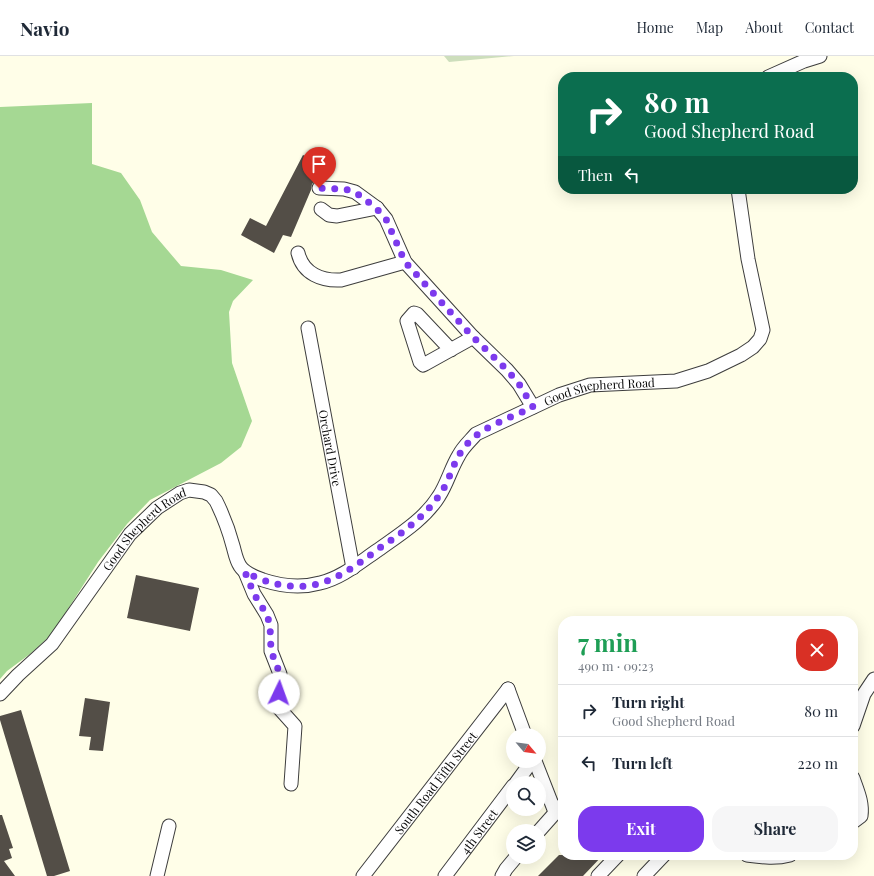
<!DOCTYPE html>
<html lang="en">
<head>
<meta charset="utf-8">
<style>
  body { margin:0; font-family:"Playfair Display",serif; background:#f6f6f7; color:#1f2937; height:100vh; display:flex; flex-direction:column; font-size:15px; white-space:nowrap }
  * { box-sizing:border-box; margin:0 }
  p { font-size:13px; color:#747a83 }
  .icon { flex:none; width:22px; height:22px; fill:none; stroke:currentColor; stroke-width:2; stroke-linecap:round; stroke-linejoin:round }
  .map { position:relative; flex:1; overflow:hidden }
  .drawer { position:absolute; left:558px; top:560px; width:300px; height:244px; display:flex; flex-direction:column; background:#fff; border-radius:16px; box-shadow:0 4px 16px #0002 }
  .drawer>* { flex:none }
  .guide { position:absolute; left:558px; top:16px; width:300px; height:122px; border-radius:16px; box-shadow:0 4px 16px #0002; background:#0b6e4f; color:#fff; overflow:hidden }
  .needle { width:26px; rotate:119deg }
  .tools { position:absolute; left:506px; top:672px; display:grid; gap:8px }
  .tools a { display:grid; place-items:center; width:40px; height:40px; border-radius:50%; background:#fff; box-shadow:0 4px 16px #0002; font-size:20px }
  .pin { position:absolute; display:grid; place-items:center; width:34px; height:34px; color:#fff; margin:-41px -17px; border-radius:50% 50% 50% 0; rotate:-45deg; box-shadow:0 0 4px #0007 }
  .pin .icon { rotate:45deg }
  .me { position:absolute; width:44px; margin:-22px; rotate:3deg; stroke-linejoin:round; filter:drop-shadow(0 0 3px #0008) }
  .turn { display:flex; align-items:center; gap:14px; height:84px; padding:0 20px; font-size:18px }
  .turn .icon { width:52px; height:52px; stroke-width:2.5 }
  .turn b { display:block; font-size:28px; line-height:34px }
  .then { display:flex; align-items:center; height:38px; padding:0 20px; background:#0003; gap:8px; font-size:15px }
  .round { display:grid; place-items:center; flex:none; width:42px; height:42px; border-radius:16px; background:#f6f6f7 }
  .head { display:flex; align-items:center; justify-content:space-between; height:68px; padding:0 20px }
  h1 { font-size:24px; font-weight:700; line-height:30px; color:#1e9e55 }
  .primary-button { display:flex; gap:8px; margin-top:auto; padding:8px 20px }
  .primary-button a { flex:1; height:46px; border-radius:16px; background:#7c3aed; color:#fff; font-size:16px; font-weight:700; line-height:46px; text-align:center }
  .primary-button a+a { background:#f6f6f7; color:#1f2937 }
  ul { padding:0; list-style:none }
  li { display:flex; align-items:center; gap:12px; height:52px; padding:0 20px; border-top:1px solid #e0e1e3 }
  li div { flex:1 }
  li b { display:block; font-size:15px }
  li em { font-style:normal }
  header { display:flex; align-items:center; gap:24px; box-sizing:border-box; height:56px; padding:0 20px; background:#fff; border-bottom:1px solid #e0e1e3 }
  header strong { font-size:19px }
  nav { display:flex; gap:22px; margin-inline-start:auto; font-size:14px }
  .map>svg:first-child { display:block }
  .forest { fill:#a5d893 }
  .cemetery { fill:#cddebc }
  .building { fill:#534e47 }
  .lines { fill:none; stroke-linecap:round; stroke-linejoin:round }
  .minor-casing { stroke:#3d3d3d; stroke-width:15 }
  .minor { stroke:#fff; stroke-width:13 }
  .route { stroke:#7c3aed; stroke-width:7; stroke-dasharray:0 12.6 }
  .labels { text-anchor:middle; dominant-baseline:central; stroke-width:4; stroke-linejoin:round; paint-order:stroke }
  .street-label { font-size:12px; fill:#0a0a0a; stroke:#fff }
</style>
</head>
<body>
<header>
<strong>Navio</strong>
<nav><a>Home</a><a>Map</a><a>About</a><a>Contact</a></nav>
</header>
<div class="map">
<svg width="874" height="820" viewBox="0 0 874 820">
  <rect width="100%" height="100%" fill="#fffee8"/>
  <!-- forest -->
  <path class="forest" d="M 92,47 L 92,108 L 121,117 L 140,144 L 152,176 L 181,210 L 221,214 L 253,224 L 233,245 L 229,256 L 232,307 L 252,365 L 241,391 L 221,407 L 150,444 L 127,468 L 98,506 L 52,578 L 30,598 L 7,615 L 0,623 L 0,51 Z"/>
  <!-- cemetery -->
  <path class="cemetery" d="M 444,0 L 514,0 L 449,6 Z"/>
  <!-- building -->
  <path class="building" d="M 303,99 L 323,108 L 315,125 L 312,128 L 311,134 L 291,181 L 283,179 L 274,197 L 241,179 L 250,162 L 266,170 Z
    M 136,519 L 199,532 L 190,575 L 127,562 Z
    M 85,642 L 110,646 L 103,695 L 89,694 L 91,681 L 79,680 Z
    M 21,654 L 70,815 L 54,820 L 47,820 L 0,664 L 0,660 Z
    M 0,759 L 2,759 L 13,792 L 9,793 L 12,802 L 4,805 L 15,820 L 0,820 Z
    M 559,799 L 603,799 L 583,820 L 538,820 Z"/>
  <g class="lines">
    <defs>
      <g id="minor">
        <path d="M 768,21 L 804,5 L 820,0"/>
        <path d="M 319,132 L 344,133 L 355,136 L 377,152 L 386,163 L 405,206 L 473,281 L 507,314 L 519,328 L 533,351"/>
        <path d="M 321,153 L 329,159 L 337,160 L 377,152"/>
        <path d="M 298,197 C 303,218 322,225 341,224 L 405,206"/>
        <path id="s1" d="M 308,272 L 353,512"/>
        <path d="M 451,294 L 417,258 L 414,257 L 407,265 L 420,306 L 423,309 L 425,308 L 470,283 L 473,281"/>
        <path d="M 245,516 L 254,538 L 267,559 L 271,569 L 271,595 L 280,618 L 278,651 L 295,670 L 291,728"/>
        <path d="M 508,633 L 525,679"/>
        <path id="s2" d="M 0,638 L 18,619 L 52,588 L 130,478 L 157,452 L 180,437 L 189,434 L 204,436 L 211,439 L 216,445 C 223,459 229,475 233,490 C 235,497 236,504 240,510 C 245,518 255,521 263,524 C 281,530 302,532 320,527 C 342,522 360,506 378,494 C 399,479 425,463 439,440 C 447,428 451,412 459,399 C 463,391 470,385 476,378 L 559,339 L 590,329 L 676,325 L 708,315 L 741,299 L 753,291 L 760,283 L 763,274 L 748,203 L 738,133"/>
        <path d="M 853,670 L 864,638 L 874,623"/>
        <path d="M 535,705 L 555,756"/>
        <path d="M 853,722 C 857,734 863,746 861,760 L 853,766"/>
        <path d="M 516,727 L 532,705"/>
        <path d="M 539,775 L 563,748"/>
        <path d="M 747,799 C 762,801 775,803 790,799"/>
        <path d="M 157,820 L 169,770"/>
        <path id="s3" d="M 363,820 L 508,633"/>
        <path id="s4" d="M 445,820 L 513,730"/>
        <path d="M 502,820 L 506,813 L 516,801"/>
        <path d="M 598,820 L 618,799"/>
        <path d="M 644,820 L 664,799"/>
      </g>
    </defs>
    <!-- minor casing -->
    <use href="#minor" class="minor-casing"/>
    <!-- minor -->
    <use href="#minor" class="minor"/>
  </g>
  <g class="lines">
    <!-- route -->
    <path class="route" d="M 279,637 L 280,618 L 271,595 L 270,569 L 267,559 L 254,538 L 245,516 C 267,528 297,535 321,527 C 344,520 362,505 381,491 C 402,477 423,462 438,441 C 451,425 453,401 469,386 C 484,370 512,361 533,351 L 519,328 L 507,314 L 473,281 L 405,206 L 386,163 L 376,152 L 355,136 L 344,133 L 319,132"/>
  </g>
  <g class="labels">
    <!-- street labels -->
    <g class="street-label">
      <text stroke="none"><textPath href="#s2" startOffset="821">Good Shepherd Road</textPath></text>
      <text stroke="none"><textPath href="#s1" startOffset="122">Orchard Drive</textPath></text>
      <text stroke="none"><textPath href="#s2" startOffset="221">Good Shepherd Road</textPath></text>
      <text stroke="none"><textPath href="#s3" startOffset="118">South Road Fifth Street</textPath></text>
      <text stroke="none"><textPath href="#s4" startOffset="56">4th Street</textPath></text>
    </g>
  </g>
</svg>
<div class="tools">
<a><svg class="needle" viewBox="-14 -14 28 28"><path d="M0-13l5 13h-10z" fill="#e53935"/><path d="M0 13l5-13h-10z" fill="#747a83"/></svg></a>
<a><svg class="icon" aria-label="search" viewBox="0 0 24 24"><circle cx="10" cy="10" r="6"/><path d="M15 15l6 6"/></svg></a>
<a><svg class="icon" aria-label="layers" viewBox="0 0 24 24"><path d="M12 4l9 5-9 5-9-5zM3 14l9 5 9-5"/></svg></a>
</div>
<div class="pin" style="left:319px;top:132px;background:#d93025"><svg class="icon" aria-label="arrive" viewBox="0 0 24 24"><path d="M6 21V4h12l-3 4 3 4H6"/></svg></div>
<svg class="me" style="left:279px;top:637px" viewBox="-20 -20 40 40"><circle r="19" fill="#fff"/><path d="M0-13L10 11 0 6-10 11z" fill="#7c3aed"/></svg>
<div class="guide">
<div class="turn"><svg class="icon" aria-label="right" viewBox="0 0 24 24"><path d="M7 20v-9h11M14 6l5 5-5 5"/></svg><div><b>80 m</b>Good Shepherd Road</div></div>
<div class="then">Then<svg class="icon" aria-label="left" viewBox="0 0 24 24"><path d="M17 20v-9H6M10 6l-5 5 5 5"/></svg></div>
</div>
<section class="drawer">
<div class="head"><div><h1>7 min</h1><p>490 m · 09:23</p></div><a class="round" style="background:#d93025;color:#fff"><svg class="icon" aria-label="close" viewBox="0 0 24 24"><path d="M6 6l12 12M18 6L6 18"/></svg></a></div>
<ul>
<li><svg class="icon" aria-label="right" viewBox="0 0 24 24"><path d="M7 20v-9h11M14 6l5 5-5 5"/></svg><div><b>Turn right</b><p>Good Shepherd Road</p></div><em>80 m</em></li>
<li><svg class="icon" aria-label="left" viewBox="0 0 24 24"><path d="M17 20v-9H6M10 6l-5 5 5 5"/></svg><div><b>Turn left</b></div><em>220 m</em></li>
</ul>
<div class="primary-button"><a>Exit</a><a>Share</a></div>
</section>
</div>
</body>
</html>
